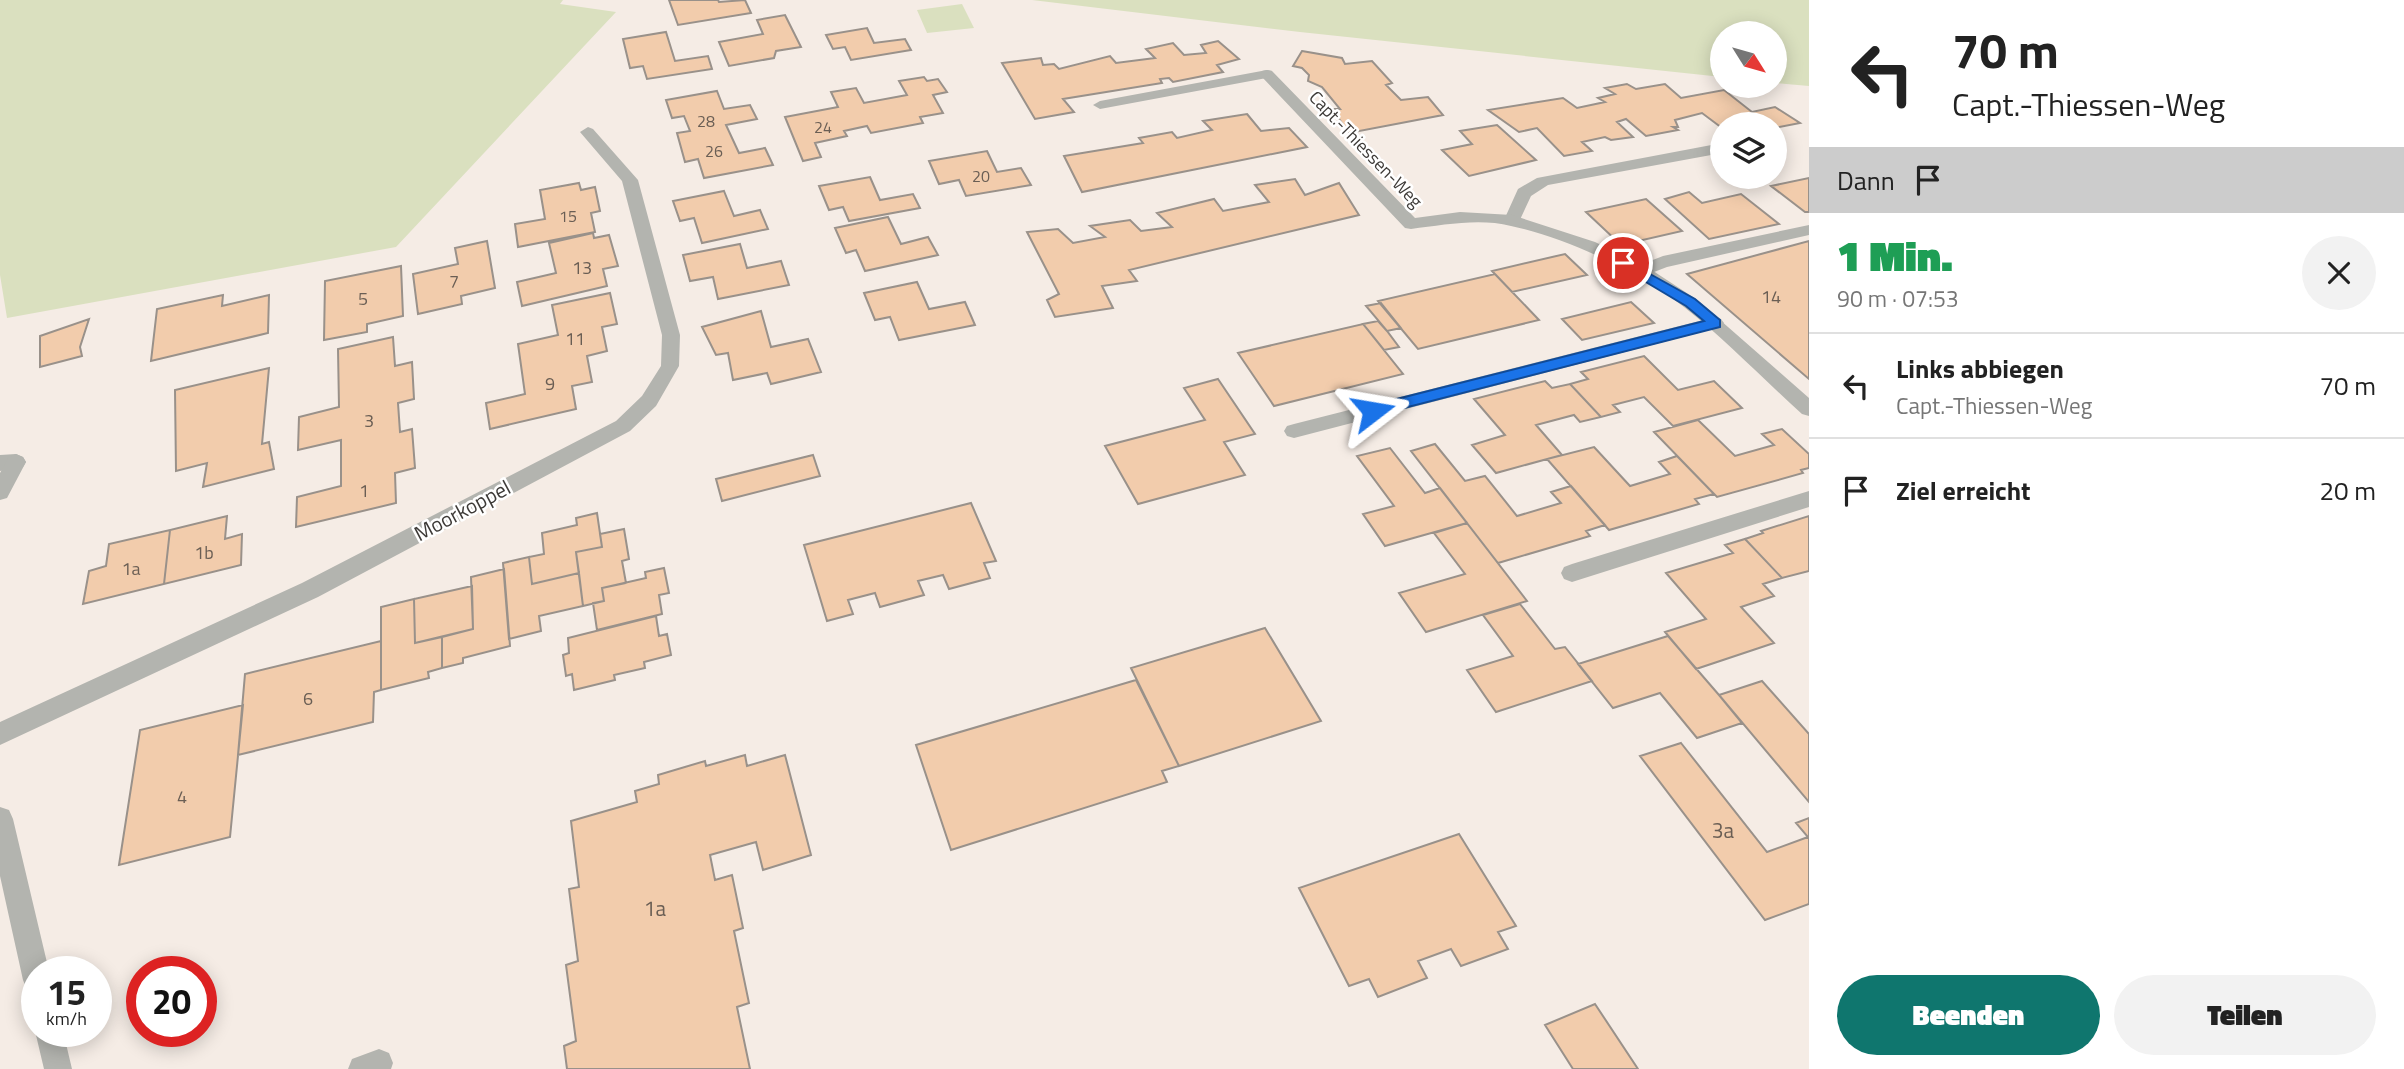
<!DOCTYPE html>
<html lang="de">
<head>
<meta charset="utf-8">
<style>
  body { margin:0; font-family:"Titillium Web",sans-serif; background:#f2f2f2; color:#222; height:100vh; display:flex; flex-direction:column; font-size:26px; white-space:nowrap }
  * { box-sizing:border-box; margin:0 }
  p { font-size:23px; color:#767676 }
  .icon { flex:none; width:38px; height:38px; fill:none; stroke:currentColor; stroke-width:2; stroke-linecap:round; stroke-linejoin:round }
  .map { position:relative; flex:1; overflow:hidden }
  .drawer { display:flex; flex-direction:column; background:#fff; width:595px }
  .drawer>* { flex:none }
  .banner { background:#fff; color:#222; overflow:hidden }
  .needle { width:46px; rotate:127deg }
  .fabs { position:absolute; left:1710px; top:21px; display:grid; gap:14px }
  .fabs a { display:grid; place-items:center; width:77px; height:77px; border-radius:50%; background:#fff; box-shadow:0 4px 18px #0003; font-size:35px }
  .speed { position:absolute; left:21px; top:956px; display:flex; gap:14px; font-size:35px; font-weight:700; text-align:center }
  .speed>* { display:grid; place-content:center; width:91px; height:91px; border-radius:50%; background:#fff; box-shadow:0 4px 18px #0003; line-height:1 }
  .speed small { font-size:18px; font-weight:400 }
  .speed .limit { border:10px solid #d22; background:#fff; color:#111 }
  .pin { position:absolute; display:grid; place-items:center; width:60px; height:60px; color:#fff; margin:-30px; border:4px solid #fff; border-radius:50%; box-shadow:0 2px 7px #0007 }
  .me { position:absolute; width:77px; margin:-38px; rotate:76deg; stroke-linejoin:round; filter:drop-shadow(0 0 5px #0008) }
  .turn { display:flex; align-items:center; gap:24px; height:147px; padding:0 28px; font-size:32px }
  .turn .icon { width:91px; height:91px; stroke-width:2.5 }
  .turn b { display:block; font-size:49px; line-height:60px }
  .then { display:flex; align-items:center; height:66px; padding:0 28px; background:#0003; gap:14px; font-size:26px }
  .round { display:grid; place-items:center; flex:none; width:74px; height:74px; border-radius:37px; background:#f2f2f2 }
  .head { display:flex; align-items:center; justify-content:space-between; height:119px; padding:0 28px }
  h1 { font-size:42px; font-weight:800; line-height:52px; color:#1e9e55 }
  .button { display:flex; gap:14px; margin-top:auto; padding:14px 28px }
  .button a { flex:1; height:80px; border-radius:42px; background:#0f766e; color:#fff; font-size:28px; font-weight:800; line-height:80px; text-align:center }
  .button a+a { background:#f2f2f2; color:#222 }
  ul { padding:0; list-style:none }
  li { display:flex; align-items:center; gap:21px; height:105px; padding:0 28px; border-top:2px solid #e0e0e0 }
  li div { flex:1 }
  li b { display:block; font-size:26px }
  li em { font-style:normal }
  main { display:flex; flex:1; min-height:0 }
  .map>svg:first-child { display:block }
  .green { fill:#dae0bf }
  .building { fill:#f2ccac; stroke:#99918a; stroke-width:2 }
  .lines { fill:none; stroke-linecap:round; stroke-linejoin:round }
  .service { fill:#b3b4af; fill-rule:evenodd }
  .minor { fill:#b3b4af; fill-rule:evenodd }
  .route { fill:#1a73e8; stroke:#114b97; stroke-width:2 }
  .labels { text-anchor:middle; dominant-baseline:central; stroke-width:5; stroke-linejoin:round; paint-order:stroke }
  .far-number-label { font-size:16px; fill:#6a5e54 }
  .far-street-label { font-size:18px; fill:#3d3a37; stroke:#fff }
  .number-label { font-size:18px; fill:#6a5e54 }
  .street-label { font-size:21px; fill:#3d3a37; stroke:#fff }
  .near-number-label { font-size:21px; fill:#6a5e54 }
</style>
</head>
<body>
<main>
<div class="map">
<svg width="1809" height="1069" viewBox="0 0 1809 1069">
  <rect width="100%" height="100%" fill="#f5ece5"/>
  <!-- green -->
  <path class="green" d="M 0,0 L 563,0 L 560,4 L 616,12 L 396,247 L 7,318 L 0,275 Z
    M 1032,0 L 1809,0 L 1809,86 L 1775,83 L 1774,33 L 1722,33 L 1722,77 L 1300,32 Z
    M 962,4 L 974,28 L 927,33 L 917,10 Z"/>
  <!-- building -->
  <path class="building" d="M 669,0 L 718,0 L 719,2 L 745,0 L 751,13 L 678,25 Z
    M 785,15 L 801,47 L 776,51 L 774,58 L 729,66 L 719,42 L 763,34 L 757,20 Z
    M 867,28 L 874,43 L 905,39 L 911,50 L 851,60 L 845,47 L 833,49 L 826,35 Z
    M 666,32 L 675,61 L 708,56 L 712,69 L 647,79 L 643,66 L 630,68 L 623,39 Z
    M 1218,41 L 1239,59 L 1217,65 L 1223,72 L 1173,82 L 1169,78 L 1160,79 L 1162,83 L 1063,99 L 1074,112 L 1035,119 L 1002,63 L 1041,58 L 1043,65 L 1054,64 L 1059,69 L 1110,56 L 1116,63 L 1155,58 L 1146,49 L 1173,43 L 1184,55 L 1206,53 L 1201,45 Z
    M 1302,51 L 1342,58 L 1345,64 L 1372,61 L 1392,83 L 1386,85 L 1401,100 L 1428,97 L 1443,115 L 1349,133 L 1332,109 L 1340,109 L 1322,87 L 1308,81 L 1309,75 L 1302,68 L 1293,66 Z
    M 924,77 L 927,81 L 938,79 L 947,92 L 933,95 L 943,113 L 920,117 L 923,123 L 871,133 L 867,126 L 844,131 L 847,136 L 815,143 L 821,157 L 803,161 L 785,117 L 838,107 L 831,92 L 856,88 L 864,103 L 907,95 L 899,81 Z
    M 1627,84 L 1636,89 L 1665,84 L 1681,98 L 1724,90 L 1752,112 L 1775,107 L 1800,123 L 1774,128 L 1774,124 L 1722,124 L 1722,128 L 1702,113 L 1675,120 L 1678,127 L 1673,127 L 1678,130 L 1646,136 L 1626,119 L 1617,122 L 1633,137 L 1611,140 L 1605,137 L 1582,142 L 1592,151 L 1564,156 L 1537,128 L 1519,132 L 1488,110 L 1563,98 L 1577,108 L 1605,102 L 1598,98 L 1615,94 L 1605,88 Z
    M 717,91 L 724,109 L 750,105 L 757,119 L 726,125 L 739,153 L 765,148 L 773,165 L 704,178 L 698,159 L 685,162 L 677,133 L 690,131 L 684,116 L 672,118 L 666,100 Z
    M 1247,114 L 1261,131 L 1289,128 L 1307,147 L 1082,192 L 1064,156 L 1143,143 L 1139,138 L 1172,132 L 1177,138 L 1212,130 L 1203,121 Z
    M 1497,125 L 1536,160 L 1469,176 L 1442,150 L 1472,144 L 1460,131 Z
    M 987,151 L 997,172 L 1021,168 L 1031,185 L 966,196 L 959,180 L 939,184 L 929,161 Z
    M 870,177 L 880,200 L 913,194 L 920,208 L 849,221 L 843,207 L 829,210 L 819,186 Z
    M 1809,178 L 1809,212 L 1805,212 L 1771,186 Z
    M 1295,179 L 1305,195 L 1339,183 L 1359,215 L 1129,270 L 1137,281 L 1102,286 L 1113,308 L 1055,317 L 1047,300 L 1059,294 L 1027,232 L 1058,229 L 1073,243 L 1105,237 L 1090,226 L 1130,220 L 1141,231 L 1172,227 L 1157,213 L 1214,199 L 1223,211 L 1269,202 L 1255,185 Z
    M 579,183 L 581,190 L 595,187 L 600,211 L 591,213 L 595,232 L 518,247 L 515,224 L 545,219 L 540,190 Z
    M 724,191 L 734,216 L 760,210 L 768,229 L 702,243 L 694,218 L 680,221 L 673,201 Z
    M 1689,192 L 1702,203 L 1741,194 L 1779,224 L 1709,239 L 1665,199 Z
    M 1646,199 L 1682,231 L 1621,245 L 1586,212 Z
    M 888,217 L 901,244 L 928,237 L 938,255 L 865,271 L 856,250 L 846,253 L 835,228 Z
    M 593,233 L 594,238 L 609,235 L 618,266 L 603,269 L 607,286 L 522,306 L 517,282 L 556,273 L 549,243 Z
    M 487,241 L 495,288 L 461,296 L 462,304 L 418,314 L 413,274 L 458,264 L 455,248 Z
    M 1809,241 L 1809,379 L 1687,274 Z
    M 740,244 L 747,268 L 781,261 L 789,285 L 718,299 L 713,277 L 690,281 L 683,255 Z
    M 1565,254 L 1587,275 L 1512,292 L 1492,271 Z
    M 401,266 L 403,316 L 367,324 L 367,332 L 324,340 L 325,281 Z
    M 1495,274 L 1539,320 L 1418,349 L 1378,301 Z
    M 917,282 L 929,309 L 965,302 L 975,325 L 899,340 L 890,317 L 875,320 L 864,293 Z
    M 610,293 L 617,324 L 602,327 L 607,351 L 587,356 L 592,382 L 572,386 L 576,409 L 490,429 L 486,403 L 525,394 L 518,344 L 558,335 L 552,305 Z
    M 223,295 L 222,306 L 269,295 L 268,333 L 151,361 L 157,309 Z
    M 1631,302 L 1654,323 L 1582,340 L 1562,319 Z
    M 1381,303 L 1401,328 L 1387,331 L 1366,306 Z
    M 761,311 L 771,347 L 808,339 L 821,372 L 771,384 L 767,373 L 733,380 L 728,353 L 716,355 L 702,327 Z
    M 89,319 L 80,347 L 82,356 L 40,367 L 40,336 Z
    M 1378,321 L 1387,331 L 1399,347 L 1384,350 L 1363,324 Z
    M 1363,324 L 1403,374 L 1274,406 L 1238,353 Z
    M 393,337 L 395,366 L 412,362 L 414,399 L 398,403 L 400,432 L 412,429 L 415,468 L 395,473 L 396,503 L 296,527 L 297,497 L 341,486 L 341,440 L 298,450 L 299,417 L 339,407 L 338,349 Z
    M 1644,356 L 1678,390 L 1714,381 L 1742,408 L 1673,426 L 1644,397 L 1613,405 L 1620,412 L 1601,417 L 1570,384 L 1588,379 L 1581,372 Z
    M 269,368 L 262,444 L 269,442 L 274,469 L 203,487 L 207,463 L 176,471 L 175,390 Z
    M 1218,379 L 1255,434 L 1224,442 L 1245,475 L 1138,504 L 1105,446 L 1205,420 L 1184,388 Z
    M 1545,381 L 1552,388 L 1570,384 L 1601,417 L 1580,422 L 1574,415 L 1536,425 L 1562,455 L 1496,473 L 1472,445 L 1505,435 L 1474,399 Z
    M 1698,420 L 1735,456 L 1774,445 L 1762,434 L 1782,429 L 1809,454 L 1809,468 L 1801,470 L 1803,473 L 1717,497 L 1654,432 Z
    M 1435,444 L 1465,481 L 1485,476 L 1517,516 L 1561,503 L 1551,492 L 1571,486 L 1605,525 L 1586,531 L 1590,536 L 1498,563 L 1411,451 Z
    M 1594,447 L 1630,486 L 1670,474 L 1659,462 L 1677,456 L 1714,494 L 1695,499 L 1699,504 L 1609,530 L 1547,459 Z
    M 1390,448 L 1425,493 L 1440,488 L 1467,523 L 1385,546 L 1363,514 L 1394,506 L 1357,456 Z
    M 813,455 L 820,476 L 722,501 L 716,479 Z
    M 971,503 L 996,561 L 984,563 L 990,578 L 949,589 L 943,575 L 918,581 L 924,595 L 880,607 L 875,593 L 848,600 L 853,614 L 827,621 L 804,545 Z
    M 597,513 L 602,547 L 576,552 L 579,573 L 532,584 L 529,557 L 544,554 L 542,533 L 577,525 L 576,518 Z
    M 227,516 L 225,539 L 242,534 L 241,565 L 164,584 L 170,530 Z
    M 1809,516 L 1809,571 L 1782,578 L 1745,539 L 1763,533 L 1761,531 Z
    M 1467,523 L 1527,601 L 1426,632 L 1399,593 L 1465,574 L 1434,533 Z
    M 624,529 L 629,559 L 622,561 L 626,583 L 602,588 L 604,601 L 583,606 L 576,552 L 602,547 L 600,534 Z
    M 170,530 L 164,584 L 83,604 L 89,571 L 106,566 L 109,544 Z
    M 1745,539 L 1782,578 L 1763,584 L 1774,596 L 1741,607 L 1774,643 L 1696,669 L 1665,632 L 1706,619 L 1666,573 L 1733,553 L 1725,545 Z
    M 529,557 L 532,584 L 579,573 L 583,606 L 539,616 L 541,631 L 509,639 L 503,563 Z
    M 664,568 L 669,593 L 659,595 L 662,614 L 597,630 L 593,603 L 604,601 L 602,588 L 646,578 L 645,572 Z
    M 504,569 L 510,646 L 463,658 L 463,663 L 442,668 L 442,637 L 473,629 L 471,577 Z
    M 472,586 L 473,629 L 415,643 L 414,599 Z
    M 414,599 L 415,643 L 442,637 L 442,668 L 428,672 L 429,678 L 381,690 L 381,607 Z
    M 1520,604 L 1555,649 L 1565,647 L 1592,681 L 1496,712 L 1467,670 L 1513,656 L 1483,615 Z
    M 656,616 L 659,636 L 667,634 L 671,655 L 644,662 L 645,668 L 614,675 L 615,680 L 574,690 L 572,674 L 566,676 L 563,655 L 569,653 L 568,638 Z
    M 1265,628 L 1321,721 L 1179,766 L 1131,668 Z
    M 1668,636 L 1719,695 L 1742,723 L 1697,738 L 1660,693 L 1613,708 L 1578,664 Z
    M 381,641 L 381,690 L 374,692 L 373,722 L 238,755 L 245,674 Z
    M 1136,680 L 1179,766 L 1162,771 L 1167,782 L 951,850 L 916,745 Z
    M 1762,681 L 1809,734 L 1809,802 L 1719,695 Z
    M 243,705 L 230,837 L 119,865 L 140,730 Z
    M 1681,743 L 1767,852 L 1808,837 L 1796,823 L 1809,818 L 1809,904 L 1765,920 L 1640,756 Z
    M 745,755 L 747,766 L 785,755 L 811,855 L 763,870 L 756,842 L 710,855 L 715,880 L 732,875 L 743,928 L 734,931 L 749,1003 L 737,1007 L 750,1069 L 567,1069 L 564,1046 L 576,1041 L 566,965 L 578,961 L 569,889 L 579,887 L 571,821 L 637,802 L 635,791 L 659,784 L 658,775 L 705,761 L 706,766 Z
    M 1459,834 L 1516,926 L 1498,932 L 1508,949 L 1461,966 L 1451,949 L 1418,961 L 1427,978 L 1378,997 L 1369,979 L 1349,986 L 1299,888 Z
    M 1595,1004 L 1638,1069 L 1573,1069 L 1545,1025 Z"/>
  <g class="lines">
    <!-- service -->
    <path class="service" d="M 1267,70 L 1272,71 L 1272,77 L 1100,109 L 1093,105 L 1100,101 Z
      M 1722,143 L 1722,153 L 1548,185 L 1531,196 L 1518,224 L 1506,224 L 1504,220 L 1518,189 L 1537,178 Z
      M 1809,225 L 1809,235 L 1667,267 L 1641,277 L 1632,271 L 1635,267 L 1663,256 Z
      M 1715,317 L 1721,319 L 1724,323 L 1721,327 L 1294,438 L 1287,436 L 1284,431 L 1287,426 L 1294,424 Z
      M 16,454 L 23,457 L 26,462 L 23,467 L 0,471 L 0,455 Z
      M 1809,491 L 1809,507 L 1572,582 L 1564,579 L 1561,573 L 1564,567 L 1572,564 Z
      M 379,1049 L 389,1053 L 393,1063 L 391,1069 L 348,1069 L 352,1059 Z"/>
    <!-- minor -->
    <path class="minor" d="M 1267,70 L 1272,71 L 1415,218 L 1460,212 L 1512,215 L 1595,242 L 1647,267 L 1696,299 L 1809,398 L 1809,416 L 1802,414 C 1763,379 1725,339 1684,307 C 1638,272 1568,238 1511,226 C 1479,218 1444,225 1411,229 L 1405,228 L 1262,77 L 1262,71 Z
      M 588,127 L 593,129 L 638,180 L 680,335 L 679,366 L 656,406 L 630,431 L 318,597 L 0,745 L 0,722 L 302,583 L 616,421 L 642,396 L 661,366 L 662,335 L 622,181 L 580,132 Z
      M 16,454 L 23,457 L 26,462 L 7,498 L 0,500 L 0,473 L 9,457 Z
      M 0,807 L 9,810 L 13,819 L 49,971 L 37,971 L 37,994 L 27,990 L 23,980 L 0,876 Z
      M 37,1026 L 37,1031 L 63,1031 L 72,1069 L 44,1069 L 35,1031 Z"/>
  </g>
  <!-- route -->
  <path class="route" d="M 1623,259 L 1695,299 L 1720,320 L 1720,327 L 1373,416 L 1368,415 L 1366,411 L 1373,405 L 1704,321 L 1686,306 L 1619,266 L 1619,260 Z"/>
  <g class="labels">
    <!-- far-number labels -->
    <g class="far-number-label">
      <text x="706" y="121">28</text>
      <text x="823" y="127">24</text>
      <text x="714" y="151">26</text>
      <text x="981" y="176">20</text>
      <text x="568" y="216">15</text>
    </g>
    <!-- far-street labels -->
    <g class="far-street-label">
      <text transform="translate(1366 149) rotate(46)">Capt.-Thiessen-Weg</text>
    </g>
    <!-- number labels -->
    <g class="number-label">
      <text x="582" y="267">13</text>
      <text x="454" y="281">7</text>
      <text x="1771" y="296">14</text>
      <text x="363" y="298">5</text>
      <text x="575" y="338">11</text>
      <text x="550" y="383">9</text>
      <text x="369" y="420">3</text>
      <text x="364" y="490">1</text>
      <text x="204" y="552">1b</text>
      <text x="131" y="568">1a</text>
      <text x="308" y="698">6</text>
      <text x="182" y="796">4</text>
    </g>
    <!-- street labels -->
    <g class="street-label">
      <text transform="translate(462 510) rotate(-28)">Moorkoppel</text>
    </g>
    <!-- near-number labels -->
    <g class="near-number-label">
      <text x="1723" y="830">3a</text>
      <text x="655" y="908">1a</text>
    </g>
  </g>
</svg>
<div class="fabs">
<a><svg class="needle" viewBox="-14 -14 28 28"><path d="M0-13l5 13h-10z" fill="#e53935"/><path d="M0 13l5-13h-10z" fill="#767676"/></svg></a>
<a><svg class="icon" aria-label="layers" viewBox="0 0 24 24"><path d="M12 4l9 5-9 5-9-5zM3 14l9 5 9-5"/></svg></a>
</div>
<div class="speed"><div>15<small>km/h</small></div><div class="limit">20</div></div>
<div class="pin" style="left:1623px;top:263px;background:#d93025"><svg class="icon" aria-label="arrive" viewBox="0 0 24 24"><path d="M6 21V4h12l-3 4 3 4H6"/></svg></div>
<svg class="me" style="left:1373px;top:411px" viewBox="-20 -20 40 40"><path d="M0-17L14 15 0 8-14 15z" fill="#1a73e8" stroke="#fff" stroke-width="4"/></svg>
</div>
<section class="drawer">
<div class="banner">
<div class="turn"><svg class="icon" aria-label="left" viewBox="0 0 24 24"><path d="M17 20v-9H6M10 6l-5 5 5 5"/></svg><div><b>70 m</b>Capt.-Thiessen-Weg</div></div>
<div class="then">Dann<svg class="icon" aria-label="arrive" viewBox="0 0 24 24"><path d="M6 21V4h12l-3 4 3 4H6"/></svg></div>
</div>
<div class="head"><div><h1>1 Min.</h1><p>90 m · 07:53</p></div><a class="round"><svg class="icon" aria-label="close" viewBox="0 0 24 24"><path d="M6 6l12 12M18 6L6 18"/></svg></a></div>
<ul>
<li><svg class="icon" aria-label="left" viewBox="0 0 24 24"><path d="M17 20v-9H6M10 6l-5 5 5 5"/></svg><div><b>Links abbiegen</b><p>Capt.-Thiessen-Weg</p></div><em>70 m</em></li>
<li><svg class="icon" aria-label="arrive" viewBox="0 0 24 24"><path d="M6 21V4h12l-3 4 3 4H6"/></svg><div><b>Ziel erreicht</b></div><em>20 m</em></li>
</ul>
<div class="button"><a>Beenden</a><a>Teilen</a></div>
</section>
</main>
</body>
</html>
